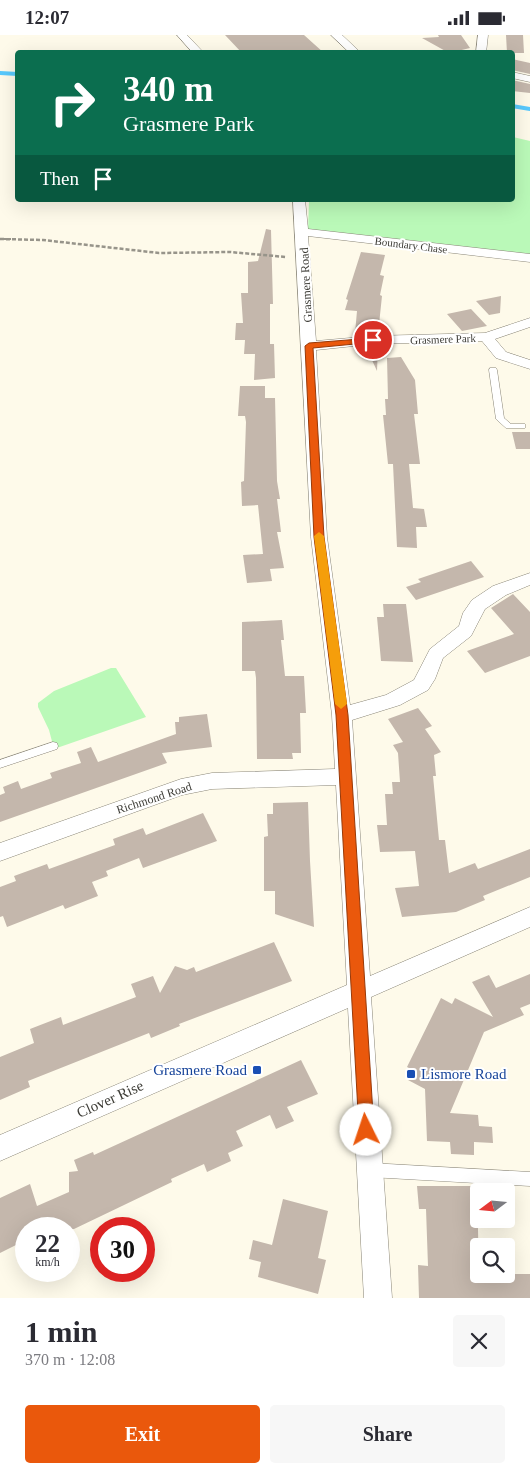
<!DOCTYPE html>
<html lang="en">
<head>
<meta charset="utf-8">
<style>
  body { margin:0; font-family:Georgia,serif; background:#f7f7f7; color:#2b2b33; height:100vh; display:flex; flex-direction:column; font-size:19px; white-space:nowrap }
  * { box-sizing:border-box; margin:0 }
  p { font-size:16px; color:#7c7c81 }
  .icon { flex:none; width:28px; height:28px; fill:none; stroke:currentColor; stroke-width:2; stroke-linecap:round; stroke-linejoin:round }
  .map { position:relative; height:1263px; overflow:hidden }
  .side { display:flex; flex-direction:column; background:#fff; flex:1 }
  .side>* { flex:none }
  .top-card { position:absolute; left:15px; top:15px; width:500px; height:152px; border-radius:5px; box-shadow:0 5px 20px #0002; background:#0b6e4f; color:#fff; overflow:hidden }
  .needle { width:32px; rotate:254deg }
  .controls { position:absolute; left:470px; top:1148px; display:grid; gap:10px }
  .controls a { display:grid; place-items:center; width:45px; height:45px; border-radius:5px; background:#fff; box-shadow:0 5px 20px #0002; font-size:25px }
  .speed { position:absolute; left:15px; top:1182px; display:flex; gap:10px; font-size:25px; font-weight:700; text-align:center }
  .speed>* { display:grid; place-content:center; width:65px; height:65px; border-radius:50%; background:#fff; box-shadow:0 5px 20px #0002; line-height:1 }
  .speed small { font-size:12px; font-weight:400 }
  .speed .limit { border:8px solid #d22; background:#fff; color:#111 }
  .pin { position:absolute; display:grid; place-items:center; width:42px; height:42px; color:#fff; margin:-21px; border:2px solid #fff; border-radius:50%; box-shadow:0 1px 5px #0007 }
  .me { position:absolute; width:55px; margin:-28px; rotate:356deg; stroke-linejoin:round; filter:drop-shadow(0 0 4px #0008) }
  .turn { display:flex; align-items:center; gap:18px; height:105px; padding:0 25px; font-size:22px }
  .turn .icon { width:65px; height:65px; stroke-width:2.5 }
  .turn b { display:block; font-size:35px; line-height:42px }
  .then { display:flex; align-items:center; height:48px; padding:0 25px; background:#0003; gap:10px; font-size:19px }
  .round { display:grid; place-items:center; flex:none; width:52px; height:52px; border-radius:5px; background:#f7f7f7 }
  .overview { display:flex; align-items:center; justify-content:space-between; height:85px; padding:0 25px }
  h1 { font-size:30px; font-weight:800; line-height:38px }
  .primary-button { display:flex; gap:10px; margin-top:auto; padding:10px 25px }
  .primary-button a { flex:1; height:58px; border-radius:5px; background:#ea580c; color:#fff; font-size:20px; font-weight:800; line-height:58px; text-align:center }
  .primary-button a+a { background:#f7f7f7; color:#2b2b33 }
  .status { display:flex; justify-content:space-between; align-items:center; height:35px; padding:0 25px; background:#fff; direction:ltr }
  .status svg { height:14px; fill:currentColor }
  .map>svg:first-child { display:block }
  .green { fill:#baf9b8 }
  .lines { fill:none; stroke-linecap:round; stroke-linejoin:round }
  .stream { stroke:#58c9fd; stroke-width:4 }
  .building { fill:#c4b7ac }
  .service-casing { stroke:#898577; stroke-width:1 }
  .minor-casing { stroke:#898577; stroke-width:1 }
  .path-far1 { stroke:#97948a; stroke-width:2; stroke-dasharray:3 1; stroke-linecap:butt }
  .path { stroke:#97948a; stroke-width:2.5; stroke-dasharray:4 2; stroke-linecap:butt }
  .service { fill:#fff; fill-rule:evenodd }
  .minor { fill:#fff; fill-rule:evenodd }
  .route { fill:#ea580c; stroke:#983908 }
  .slow { fill:#f59e0b }
  .transit-dot { fill:#1a4fb4; stroke:#fff; stroke-width:2 }
  .labels { text-anchor:middle; dominant-baseline:central; stroke-width:4; stroke-linejoin:round; paint-order:stroke }
  .far-street-label { font-size:11px; fill:#3d3c36; stroke:#fff }
  .street-label { font-size:12px; fill:#3d3c36; stroke:#fff }
  .near-transit-label { font-size:15px; fill:#164399; stroke:#fff; text-anchor:end }
  .near-street-label { font-size:15px; fill:#3d3c36; stroke:#fff }
</style>
</head>
<body>
<div class="status"><b>12:07</b><svg viewBox="0 0 49 12"><path d="M0 12V9h3v3zM5 12V6h3v6zM10 12V3h3v9zM15 12V0h3v12zM26 1h20v11H26zM47 4h2v5h-2z"/></svg></div>
<div class="map">
<svg width="530" height="1263" viewBox="0 0 530 1263">
  <rect width="100%" height="100%" fill="#fefaea"/>
  <!-- green -->
  <path class="green" d="M 513,102 L 530,106 L 530,224 L 308,196 L 309,165 L 512,165 Z
    M 111,633 L 116,633 L 146,682 L 54,714 L 49,695 L 38,672 L 38,668 L 54,656 Z"/>
  <g class="lines">
    <!-- stream -->
    <path class="stream" d="M 0,38 L 18,39
      M 512,71 L 530,74"/>
  </g>
  <!-- building -->
  <path class="building" d="M 225,0 L 304,0 L 324,18 L 242,18 Z
    M 438,0 L 461,0 L 470,13 L 449,18 L 422,3 L 439,2 Z
    M 506,0 L 523,0 L 524,18 L 507,18 Z
    M 512,24 L 530,28 L 530,39 L 512,35 Z
    M 512,45 L 530,49 L 530,58 L 512,56 Z
    M 266,194 L 271,195 L 273,269 L 270,269 L 270,309 L 274,309 L 275,343 L 254,345 L 255,319 L 244,319 L 245,305 L 235,305 L 236,288 L 243,288 L 241,258 L 248,258 L 248,227 L 258,226 Z
    M 361,217 L 385,220 L 380,240 L 384,241 L 380,260 L 382,261 L 378,299 L 361,300 L 355,298 L 357,276 L 345,275 L 348,265 L 346,264 Z
    M 501,261 L 500,278 L 489,280 L 476,266 Z
    M 471,274 L 487,291 L 462,296 L 447,279 Z
    M 378,311 L 377,336 L 366,312 Z
    M 401,322 L 415,345 L 418,379 L 414,379 L 420,429 L 409,429 L 413,473 L 424,474 L 427,492 L 416,492 L 417,513 L 397,512 L 393,429 L 388,429 L 383,380 L 386,380 L 385,364 L 388,364 L 387,323 Z
    M 240,351 L 265,351 L 265,363 L 275,363 L 277,446 L 280,464 L 277,464 L 281,497 L 277,497 L 284,533 L 270,534 L 272,546 L 247,548 L 243,520 L 263,519 L 258,470 L 242,471 L 241,447 L 244,446 L 246,387 L 245,381 L 238,381 Z
    M 512,397 L 530,397 L 530,414 L 516,414 Z
    M 471,526 L 484,542 L 416,565 L 406,552 L 421,547 L 418,544 Z
    M 513,559 L 530,577 L 530,621 L 485,638 L 467,616 L 514,599 L 491,573 Z
    M 383,569 L 406,569 L 413,627 L 381,626 L 377,582 L 384,582 Z
    M 282,585 L 284,605 L 281,605 L 285,641 L 304,641 L 306,678 L 300,678 L 301,718 L 292,718 L 293,724 L 257,724 L 256,643 L 255,636 L 242,636 L 242,587 Z
    M 418,673 L 432,691 L 425,694 L 441,717 L 434,720 L 436,741 L 433,741 L 439,805 L 445,805 L 449,838 L 475,828 L 478,834 L 530,814 L 530,842 L 483,861 L 485,865 L 456,877 L 402,882 L 395,853 L 419,851 L 415,816 L 380,817 L 377,790 L 387,790 L 385,759 L 393,759 L 392,747 L 400,747 L 398,718 L 393,710 L 403,707 L 388,684 Z
    M 207,679 L 212,712 L 162,718 L 167,728 L 0,787 L 0,760 L 5,758 L 3,752 L 18,746 L 21,754 L 52,743 L 50,738 L 81,728 L 77,717 L 91,712 L 98,727 L 176,699 L 175,687 L 179,687 L 179,682 Z
    M 308,767 L 310,826 L 314,892 L 275,879 L 275,856 L 264,856 L 264,802 L 268,801 L 267,779 L 273,779 L 273,768 Z
    M 203,778 L 217,806 L 143,833 L 139,823 L 106,836 L 108,841 L 92,847 L 98,861 L 65,874 L 63,870 L 7,892 L 3,881 L 0,882 L 0,852 L 16,846 L 14,841 L 47,829 L 49,834 L 115,810 L 113,804 L 143,793 L 146,800 Z
    M 274,907 L 292,946 L 179,989 L 180,991 L 151,1003 L 149,998 L 28,1046 L 30,1052 L 0,1065 L 0,1022 L 34,1008 L 30,994 L 61,982 L 63,990 L 136,962 L 131,949 L 153,941 L 160,958 L 175,931 L 187,935 L 194,932 L 196,937 Z
    M 530,939 L 530,969 L 520,973 L 524,980 L 484,997 L 450,1078 L 478,1080 L 479,1091 L 492,1092 L 493,1108 L 474,1107 L 474,1120 L 451,1119 L 450,1107 L 427,1106 L 425,1054 L 408,1045 L 413,1035 L 407,1032 L 441,963 L 452,969 L 455,963 L 493,982 L 472,947 L 489,940 L 496,953 Z
    M 301,1025 L 318,1059 L 287,1072 L 294,1086 L 276,1094 L 270,1080 L 236,1096 L 243,1111 L 228,1118 L 231,1126 L 207,1137 L 204,1129 L 171,1144 L 172,1147 L 74,1194 L 26,1194 L 26,1205 L 0,1218 L 0,1163 L 30,1149 L 37,1171 L 69,1157 L 69,1137 L 78,1136 L 74,1125 L 93,1117 L 94,1120 Z
    M 417,1151 L 477,1151 L 479,1239 L 530,1239 L 530,1263 L 419,1263 L 418,1230 L 428,1231 L 426,1174 L 419,1174 Z
    M 283,1164 L 328,1176 L 318,1223 L 326,1225 L 318,1259 L 258,1242 L 261,1227 L 249,1224 L 253,1205 L 272,1210 Z"/>
  <g class="lines">
    <defs>
      <path id="service" d="M 490,333 L 496,333 L 497,335 L 504,383 L 511,389 L 525,389 L 525,393 L 506,393 L 496,384 L 489,335 Z
        M 53,707 L 57,708 L 58,711 L 57,714 L 0,733 L 0,725 Z
        M 370,1128 L 530,1137 L 530,1151 L 370,1142 L 365,1140 L 363,1135 L 365,1130 Z"/>
      <path id="minor" d="M 177,0 L 187,0 L 204,18 L 193,18 Z
        M 331,0 L 342,0 L 361,18 L 350,18 Z
        M 478,0 L 488,0 L 486,18 L 476,18 Z
        M 512,37 L 530,41 L 530,47 L 512,43 Z
        M 293,165 L 305,165 L 308,194 L 530,219 L 530,227 L 308,201 L 316,306 L 373,301 L 485,298 L 530,283 L 530,292 L 495,304 L 506,317 L 530,325 L 530,334 L 496,323 L 482,306 L 373,309 L 316,315 L 327,502 L 350,670 L 386,660 L 414,645 L 430,614 L 459,591 L 463,578 L 472,565 L 493,551 L 530,538 L 530,550 L 506,560 L 485,574 L 471,601 L 443,623 L 435,644 L 428,655 L 400,670 L 352,685 L 370,941 L 530,872 L 530,892 L 371,962 L 392,1263 L 364,1263 L 348,973 L 0,1126 L 0,1100 L 347,950 L 336,750 L 212,754 L 182,760 L 0,826 L 0,808 L 181,744 L 212,738 L 335,734 L 332,680 L 311,502 Z"/>
    </defs>
    <!-- service casing -->
    <use href="#service" class="service-casing"/>
    <!-- minor casing -->
    <use href="#minor" class="minor-casing"/>
    <!-- path-far1 -->
    <path class="path-far1" d="M 0,204 L 15,204"/>
    <!-- path -->
    <path class="path" d="M 0,204 L 43,205 L 159,218 L 230,217 L 286,222"/>
    <!-- service -->
    <use href="#service" class="service"/>
    <!-- minor -->
    <use href="#minor" class="minor"/>
  </g>
  <!-- route -->
  <path class="route" d="M 373,303 L 377,305 L 376,307 L 313,313 L 324,502 L 348,680 L 374,1095 L 372,1100 L 366,1102 L 361,1100 L 359,1095 L 336,680 L 314,502 L 305,311 L 309,308 Z"/>
  <!-- slow -->
  <path class="slow" d="M 319,497 L 324,501 L 347,669 L 341,674 L 335,669 L 314,501 Z"/>
  <!-- markers -->
  <g class="transit-dot">
    <rect x="252" y="1030" width="10" height="10" rx="2.5"/>
    <rect x="406" y="1034" width="10" height="10" rx="2.5"/>
  </g>
  <g class="labels">
    <!-- far-street labels -->
    <g class="far-street-label">
      <text transform="translate(411 210) rotate(7)">Boundary Chase</text>
      <text transform="translate(443 304) rotate(-2)">Grasmere Park</text>
    </g>
    <!-- street labels -->
    <g class="street-label">
      <text transform="translate(306 250) rotate(-93)">Grasmere Road</text>
      <text transform="translate(154 763) rotate(-18)">Richmond Road</text>
    </g>
    <!-- near-transit labels -->
    <g class="near-transit-label">
      <text x="247" y="1035">Grasmere Road</text>
      <text x="421" y="1039" text-anchor="start">Lismore Road</text>
    </g>
    <!-- near-street labels -->
    <g class="near-street-label">
      <text transform="translate(110 1064) rotate(-24)">Clover Rise</text>
    </g>
  </g>
</svg>
<div class="controls">
<a><svg class="needle" viewBox="-14 -14 28 28"><path d="M0-13l5 13h-10z" fill="#e53935"/><path d="M0 13l5-13h-10z" fill="#7c7c81"/></svg></a>
<a><svg class="icon" aria-label="search" viewBox="0 0 24 24"><circle cx="10" cy="10" r="6"/><path d="M15 15l6 6"/></svg></a>
</div>
<div class="speed"><div>22<small>km/h</small></div><div class="limit">30</div></div>
<div class="pin" style="left:373px;top:305px;background:#d93025"><svg class="icon" aria-label="arrive" viewBox="0 0 24 24"><path d="M6 21V4h12l-3 4 3 4H6"/></svg></div>
<svg class="me" style="left:366px;top:1095px" viewBox="-20 -20 40 40"><circle r="19" fill="#fff"/><path d="M0-13L10 11 0 6-10 11z" fill="#ea580c"/></svg>
<div class="top-card">
<div class="turn"><svg class="icon" aria-label="right" viewBox="0 0 24 24"><path d="M7 20v-9h11M14 6l5 5-5 5"/></svg><div><b>340 m</b>Grasmere Park</div></div>
<div class="then">Then<svg class="icon" aria-label="arrive" viewBox="0 0 24 24"><path d="M6 21V4h12l-3 4 3 4H6"/></svg></div>
</div>
</div>
<section class="side">
<div class="overview"><div><h1>1 min</h1><p>370 m · 12:08</p></div><a class="round"><svg class="icon" aria-label="close" viewBox="0 0 24 24"><path d="M6 6l12 12M18 6L6 18"/></svg></a></div>
<div class="primary-button"><a>Exit</a><a>Share</a></div>
</section>
</body>
</html>
